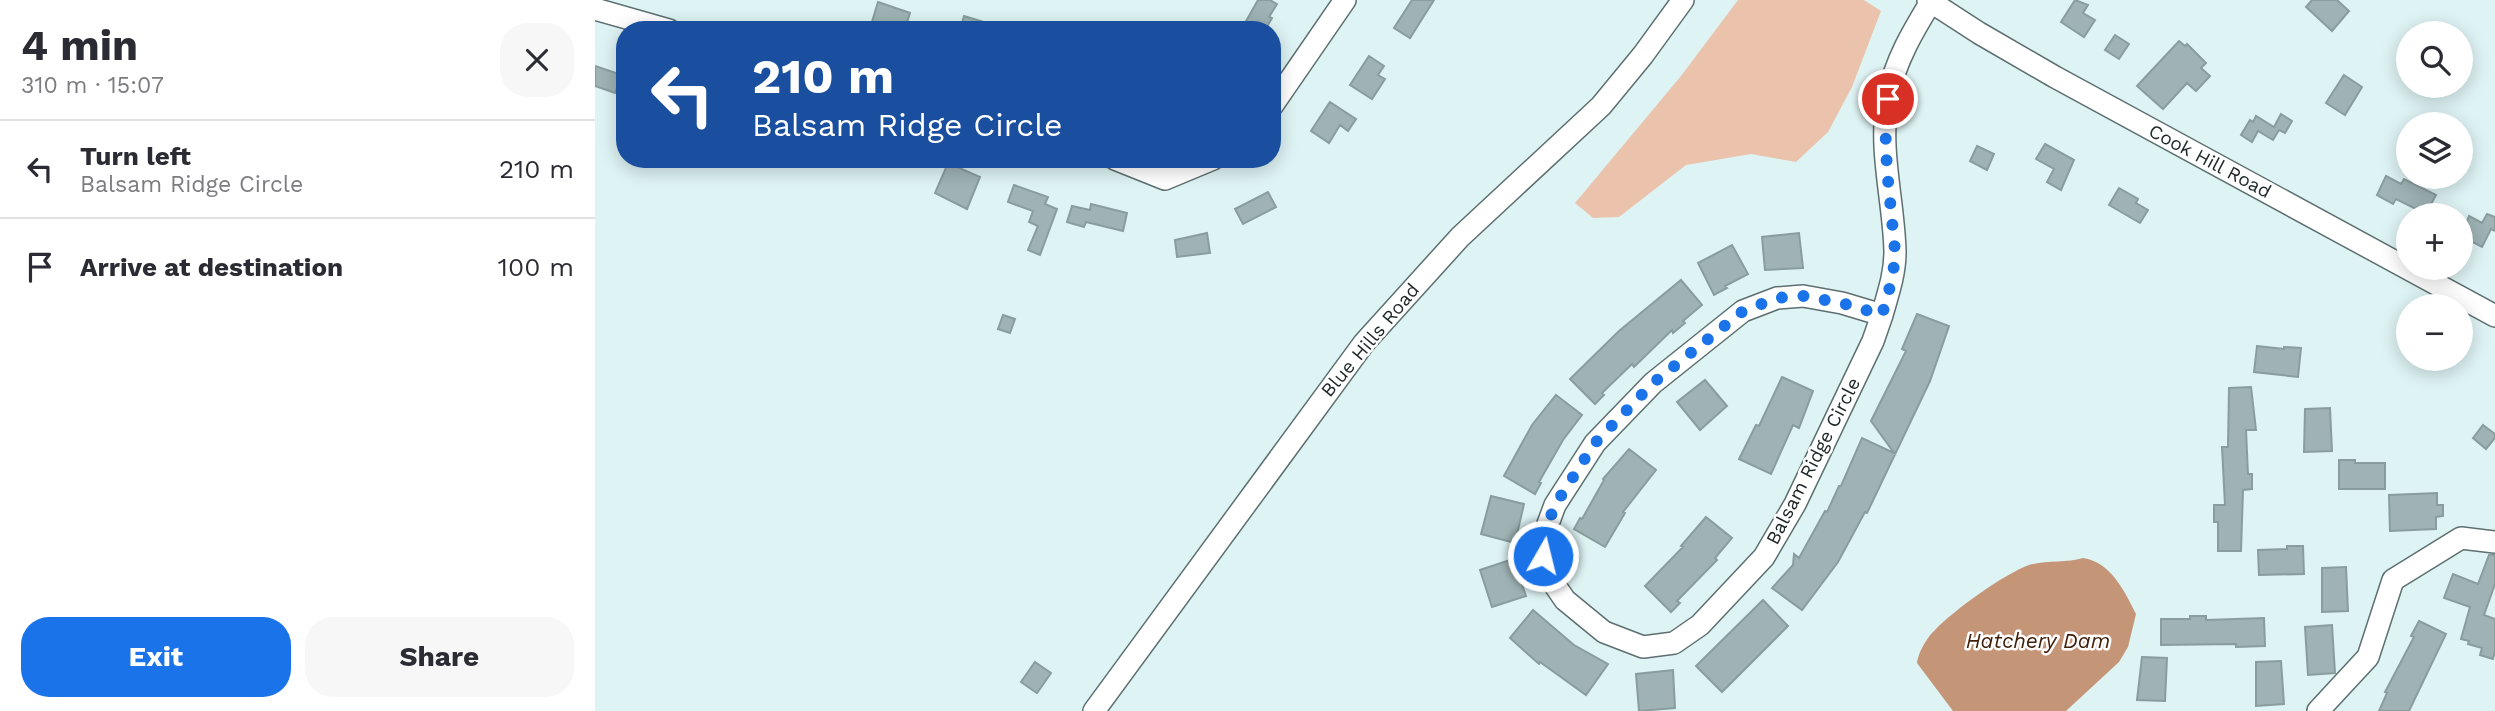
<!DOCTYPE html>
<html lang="en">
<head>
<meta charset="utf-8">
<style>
  body { margin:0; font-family:"Work Sans",sans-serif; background:#f7f7f7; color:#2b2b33; height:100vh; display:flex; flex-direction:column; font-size:26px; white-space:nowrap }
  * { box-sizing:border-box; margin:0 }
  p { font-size:23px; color:#7c7c81 }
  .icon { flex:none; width:38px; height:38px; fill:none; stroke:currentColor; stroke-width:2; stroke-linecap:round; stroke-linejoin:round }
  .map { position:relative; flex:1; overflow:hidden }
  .panel { display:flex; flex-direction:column; background:#fff; width:595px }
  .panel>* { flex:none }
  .banner { position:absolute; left:21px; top:21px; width:665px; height:147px; border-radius:28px; box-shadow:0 4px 18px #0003; background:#1a4fa0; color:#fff; overflow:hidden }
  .fabs { position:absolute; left:1801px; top:21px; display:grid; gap:14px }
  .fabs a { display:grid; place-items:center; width:77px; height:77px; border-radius:50%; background:#fff; box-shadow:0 4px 18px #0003; font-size:35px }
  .pin { position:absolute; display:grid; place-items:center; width:60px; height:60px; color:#fff; margin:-30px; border:4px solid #fff; border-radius:50%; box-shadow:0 2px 7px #0007 }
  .me { position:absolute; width:77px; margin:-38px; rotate:8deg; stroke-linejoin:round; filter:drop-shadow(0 0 5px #0008) }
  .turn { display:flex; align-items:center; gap:24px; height:147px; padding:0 21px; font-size:32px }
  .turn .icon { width:91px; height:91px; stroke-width:2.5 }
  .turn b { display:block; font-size:49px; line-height:60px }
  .round { display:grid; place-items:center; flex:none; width:74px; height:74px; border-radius:28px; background:#f7f7f7 }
  .head { display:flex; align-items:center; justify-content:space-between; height:119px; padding:0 21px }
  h1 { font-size:42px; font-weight:700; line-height:52px }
  .cta { display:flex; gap:14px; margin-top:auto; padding:14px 21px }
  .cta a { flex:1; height:80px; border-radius:28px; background:#1a73e8; color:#fff; font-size:28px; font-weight:700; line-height:80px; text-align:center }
  .cta a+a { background:#f7f7f7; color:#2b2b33 }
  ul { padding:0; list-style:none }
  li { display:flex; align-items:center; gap:21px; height:98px; padding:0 21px; border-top:2px solid #e1e1e2 }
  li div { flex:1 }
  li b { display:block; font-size:26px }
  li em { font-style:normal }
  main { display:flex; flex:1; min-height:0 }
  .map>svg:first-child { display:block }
  .green { fill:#ebc3ac }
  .water { fill:#c59578 }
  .building { fill:#9fb3b4; stroke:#899d9e; stroke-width:2 }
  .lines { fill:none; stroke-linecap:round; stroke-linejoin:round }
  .minor-casing { stroke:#5d6f70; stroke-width:24 }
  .minor { stroke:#fff; stroke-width:21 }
  .route { stroke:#1a73e8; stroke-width:12; stroke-dasharray:0 21.6 }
  .labels { text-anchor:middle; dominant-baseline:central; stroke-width:5; stroke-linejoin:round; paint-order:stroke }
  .street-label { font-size:19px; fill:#1e2626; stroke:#fff }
  .water-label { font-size:21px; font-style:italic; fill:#42210b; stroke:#fff }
</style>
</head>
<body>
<main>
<section class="panel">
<div class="head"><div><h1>4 min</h1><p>310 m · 15:07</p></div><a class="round"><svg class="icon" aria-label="close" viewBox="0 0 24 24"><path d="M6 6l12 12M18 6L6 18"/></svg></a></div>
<ul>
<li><svg class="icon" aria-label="left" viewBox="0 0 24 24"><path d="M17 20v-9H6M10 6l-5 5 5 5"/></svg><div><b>Turn left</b><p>Balsam Ridge Circle</p></div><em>210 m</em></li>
<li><svg class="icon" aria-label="arrive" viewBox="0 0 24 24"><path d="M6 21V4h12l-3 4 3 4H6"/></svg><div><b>Arrive at destination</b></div><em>100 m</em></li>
</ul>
<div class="cta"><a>Exit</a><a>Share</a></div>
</section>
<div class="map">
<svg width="1900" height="711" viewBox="0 0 1900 711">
  <rect width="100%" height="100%" fill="#def3f4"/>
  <!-- green -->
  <path class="green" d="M 1143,0 L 1269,0 L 1286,11 L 1257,87 L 1233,132 L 1201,162 L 1156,154 L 1091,165 L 1024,217 L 998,218 L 980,203 L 1086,76 Z"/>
  <!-- water -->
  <path class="water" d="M 1488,558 C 1516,562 1530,592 1541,614 L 1533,647 L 1524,662 L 1471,711 L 1358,711 L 1322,663 C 1323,653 1332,637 1340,630 C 1359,610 1409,574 1434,565 C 1452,560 1471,563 1488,558 Z"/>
  <!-- building -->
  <path class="building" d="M 663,0 L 675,0 L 682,4 L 674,17 L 677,18 L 670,30 L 646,30 Z
    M 817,0 L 839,0 L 815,38 L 799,28 Z
    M 1480,0 L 1493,5 L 1488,13 L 1500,20 L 1489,37 L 1466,22 Z
    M 1717,0 L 1742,0 L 1754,11 L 1737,31 L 1711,7 Z
    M 283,2 L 315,13 L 310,29 L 295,24 L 293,30 L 276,25 Z
    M 369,16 L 405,27 L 404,30 L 365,30 Z
    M 1520,35 L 1534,44 L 1524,59 L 1510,50 Z
    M 1584,41 L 1590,46 L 1592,44 L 1611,63 L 1606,68 L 1615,76 L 1601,91 L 1592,83 L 1568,109 L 1542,86 Z
    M 774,56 L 789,66 L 783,75 L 790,79 L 777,99 L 755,85 Z
    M 0,66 L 27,75 L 20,93 L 0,86 Z
    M 1749,75 L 1767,87 L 1750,115 L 1731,103 Z
    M 735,102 L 761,119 L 753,131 L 745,125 L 734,143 L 716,131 Z
    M 1686,114 L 1697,121 L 1690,133 L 1684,130 L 1678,140 L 1663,131 L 1657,142 L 1646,135 L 1655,120 L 1658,122 L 1661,116 L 1679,127 Z
    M 1450,144 L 1479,160 L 1466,190 L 1452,182 L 1459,169 L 1441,159 Z
    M 1382,146 L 1399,154 L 1392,170 L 1375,161 Z
    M 353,163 L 385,177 L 372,209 L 340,193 Z
    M 1791,176 L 1806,184 L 1809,179 L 1841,195 L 1831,214 L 1801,199 L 1798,204 L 1782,195 Z
    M 419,185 L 453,197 L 450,204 L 462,209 L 445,255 L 433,250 L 443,226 L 434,222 L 438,211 L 413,202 Z
    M 1524,188 L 1543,199 L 1541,203 L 1553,210 L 1545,223 L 1514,205 Z
    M 673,192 L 681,207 L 648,224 L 640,209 Z
    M 496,204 L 532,213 L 528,231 L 491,222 L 489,227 L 472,222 L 477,206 L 495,210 Z
    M 1892,214 L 1900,217 L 1900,231 L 1896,229 L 1887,247 L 1866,236 L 1874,216 L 1887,223 Z
    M 612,233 L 615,253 L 582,257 L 580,240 Z
    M 1204,233 L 1208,268 L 1170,270 L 1167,237 Z
    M 1137,245 L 1153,274 L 1130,286 L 1132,288 L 1119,295 L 1103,263 Z
    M 1086,280 L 1107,305 L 1088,321 L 1090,323 L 1078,333 L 1077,330 L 1039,367 L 1037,364 L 1007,393 L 1009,395 L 1000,404 L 975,379 L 1024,331 Z
    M 1322,314 L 1354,326 L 1335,381 L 1272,513 L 1270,512 L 1243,562 L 1207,610 L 1177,588 L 1198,565 L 1199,554 L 1204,558 L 1230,511 L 1232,512 L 1244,486 L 1246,486 L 1267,438 L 1299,453 L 1276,421 L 1311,351 L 1307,349 Z
    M 408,315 L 420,319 L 415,333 L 403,329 Z
    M 1662,346 L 1689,349 L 1689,347 L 1706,348 L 1703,377 L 1659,372 Z
    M 1187,377 L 1218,391 L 1204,428 L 1198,425 L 1176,474 L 1144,459 L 1161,425 L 1164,426 Z
    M 1110,380 L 1132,406 L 1105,430 L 1082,402 Z
    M 1656,387 L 1661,430 L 1651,430 L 1653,474 L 1657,474 L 1657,489 L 1648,490 L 1646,551 L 1623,551 L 1623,522 L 1619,522 L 1619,505 L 1630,505 L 1627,447 L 1633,447 L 1634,388 Z
    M 961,395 L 987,415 L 968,440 L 944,482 L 946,483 L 940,494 L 909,476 L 937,425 Z
    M 1735,408 L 1737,451 L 1709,452 L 1710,409 Z
    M 1888,425 L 1900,434 L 1900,438 L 1891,449 L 1878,438 Z
    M 1034,449 L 1061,470 L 1028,512 L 1030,513 L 1010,547 L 979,529 L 985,518 L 987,519 L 1009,480 L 1008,479 Z
    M 1744,460 L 1760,460 L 1760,463 L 1790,463 L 1790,489 L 1744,489 Z
    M 1842,493 L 1842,505 L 1848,505 L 1848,516 L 1841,517 L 1841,529 L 1795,531 L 1794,495 Z
    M 896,496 L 929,504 L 920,543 L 886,534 Z
    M 1111,517 L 1137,538 L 1120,558 L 1122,560 L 1082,601 L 1085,603 L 1076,612 L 1050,586 L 1088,547 L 1086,546 Z
    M 1692,546 L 1708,546 L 1709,574 L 1664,575 L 1663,550 L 1692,549 Z
    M 1894,555 L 1900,555 L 1900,584 L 1889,615 L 1900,619 L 1900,651 L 1898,659 L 1885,655 L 1887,648 L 1873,644 L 1874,641 L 1866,639 L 1875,607 L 1849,598 L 1858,574 L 1883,584 Z
    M 918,559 L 931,596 L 897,607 L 885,570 Z
    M 1751,567 L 1753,611 L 1727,612 L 1727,568 Z
    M 1168,600 L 1193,626 L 1127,692 L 1101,666 Z
    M 938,610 L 979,645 L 1013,664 L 991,695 L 945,662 L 944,664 L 915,638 Z
    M 1595,616 L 1611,616 L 1611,620 L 1669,618 L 1670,646 L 1641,647 L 1641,644 L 1566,645 L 1566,619 L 1595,619 Z
    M 1824,621 L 1851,634 L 1814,711 L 1784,711 L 1792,693 L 1790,692 L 1819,637 L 1816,636 Z
    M 1737,625 L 1740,673 L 1713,675 L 1710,627 Z
    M 1547,657 L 1572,658 L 1570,701 L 1542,700 Z
    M 1686,661 L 1689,704 L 1661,706 L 1661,662 Z
    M 440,662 L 456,673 L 442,693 L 426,682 Z
    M 1078,670 L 1080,708 L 1044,711 L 1041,674 Z"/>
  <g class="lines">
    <defs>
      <path id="minor" d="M 1333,0 L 1384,33 L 1460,77 L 1900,316
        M 0,9 L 74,30
        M 677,106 L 750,0
        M 520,159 L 570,179 L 618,159
        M 1208,296 L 1247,303 L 1287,315 L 1278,341 L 1200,504 L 1169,557 L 1105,625 L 1079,643 L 1048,647 L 1009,632 L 970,600 L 950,571 L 947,540 L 960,505 L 1000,443 L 1058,383 L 1148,311 L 1182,298 Z
        M 1287,315 C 1293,294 1300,274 1300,252 C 1299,201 1283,149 1293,97 C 1300,61 1318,31 1337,0
        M 499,711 L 769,343 L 865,237 L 1006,106 L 1048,55 L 1088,0
        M 1723,711 L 1773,657 L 1798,580 L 1866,538 L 1900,542"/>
    </defs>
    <!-- minor casing -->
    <use href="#minor" class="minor-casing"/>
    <!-- minor -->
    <use href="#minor" class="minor"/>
  </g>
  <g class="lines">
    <!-- route -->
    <path class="route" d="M 948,556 L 947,540 L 960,505 L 1000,443 L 1058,383 L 1148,311 L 1182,298 L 1208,296 L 1247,303 L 1287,315 L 1298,276 L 1300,251 L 1292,170 L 1290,121 L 1293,99"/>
  </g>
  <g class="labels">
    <!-- street labels -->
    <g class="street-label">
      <text transform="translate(1615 161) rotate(28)">Cook Hill Road</text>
      <text transform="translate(775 340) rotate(-50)">Blue Hills Road</text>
      <text transform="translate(1218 461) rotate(-63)">Balsam Ridge Circle</text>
    </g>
    <!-- water labels -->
    <g class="water-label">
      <text x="1443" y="640">Hatchery Dam</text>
    </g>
  </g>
</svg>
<div class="fabs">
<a><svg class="icon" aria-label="search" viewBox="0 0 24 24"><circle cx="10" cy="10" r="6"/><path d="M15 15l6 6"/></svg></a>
<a><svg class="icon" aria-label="layers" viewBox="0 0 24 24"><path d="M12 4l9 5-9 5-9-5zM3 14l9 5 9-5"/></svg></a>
<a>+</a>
<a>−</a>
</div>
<div class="pin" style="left:1293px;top:99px;background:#d93025"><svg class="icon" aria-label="arrive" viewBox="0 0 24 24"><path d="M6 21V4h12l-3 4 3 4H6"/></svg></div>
<svg class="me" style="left:948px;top:556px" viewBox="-20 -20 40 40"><circle r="17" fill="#1a73e8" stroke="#fff" stroke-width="3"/><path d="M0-11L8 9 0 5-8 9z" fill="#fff"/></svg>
<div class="banner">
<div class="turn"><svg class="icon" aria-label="left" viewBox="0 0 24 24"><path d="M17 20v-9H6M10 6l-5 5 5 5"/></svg><div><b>210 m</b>Balsam Ridge Circle</div></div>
</div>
</div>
</main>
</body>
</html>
